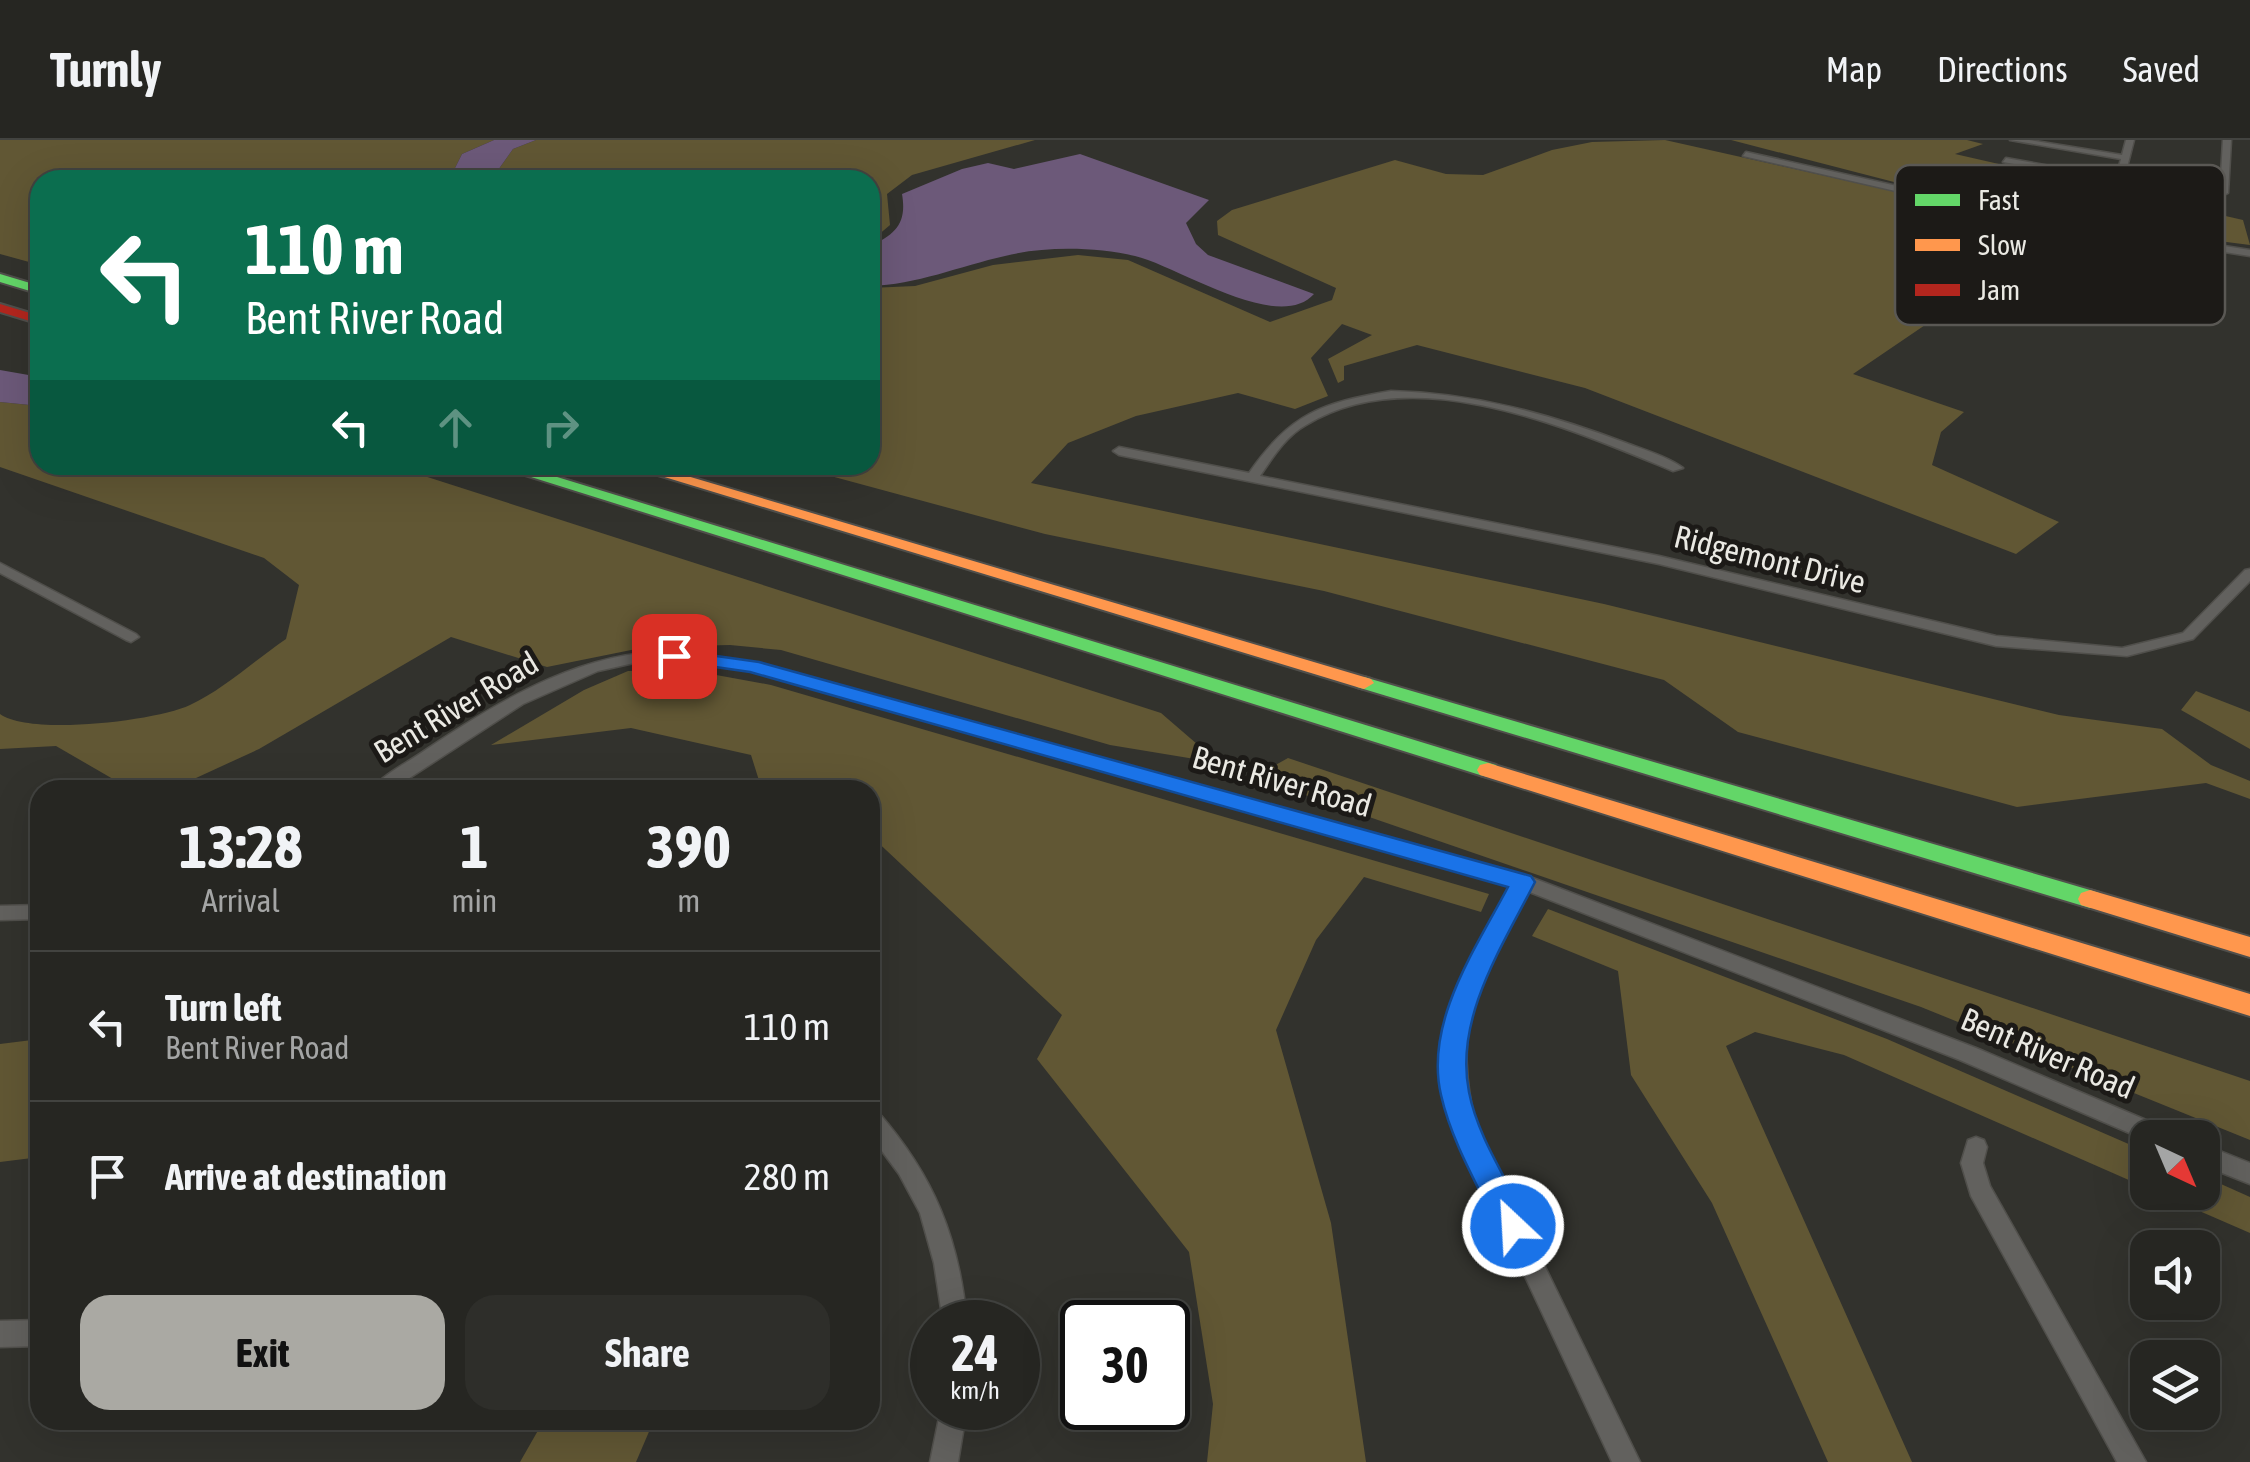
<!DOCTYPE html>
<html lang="en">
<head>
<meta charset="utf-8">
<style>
  body { margin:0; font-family:"Asap Condensed",sans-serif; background:#2e2e2a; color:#f1f3f6; height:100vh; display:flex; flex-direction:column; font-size:38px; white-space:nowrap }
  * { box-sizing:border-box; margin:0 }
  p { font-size:32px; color:#a4a5a5 }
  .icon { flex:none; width:55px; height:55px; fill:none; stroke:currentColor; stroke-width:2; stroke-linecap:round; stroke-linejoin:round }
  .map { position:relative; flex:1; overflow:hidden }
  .details { position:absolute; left:30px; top:640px; width:850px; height:650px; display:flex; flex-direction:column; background:#262622; border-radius:30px; box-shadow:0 10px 40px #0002,0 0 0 2px #424340 }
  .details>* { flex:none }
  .top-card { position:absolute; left:30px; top:30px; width:850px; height:305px; border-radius:30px; box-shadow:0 10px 40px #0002,0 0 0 2px #424340; background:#0b6e4f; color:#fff; overflow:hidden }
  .needle { width:65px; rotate:136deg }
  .fabs { position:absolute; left:2130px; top:980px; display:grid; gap:20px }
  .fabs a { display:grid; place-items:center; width:90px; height:90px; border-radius:20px; background:#262622; box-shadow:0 10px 40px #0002,0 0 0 2px #424340; font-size:50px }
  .speed { position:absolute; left:910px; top:1160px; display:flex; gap:20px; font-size:50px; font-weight:700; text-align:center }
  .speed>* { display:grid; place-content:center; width:130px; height:130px; border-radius:50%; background:#262622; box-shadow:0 10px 40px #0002,0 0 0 2px #424340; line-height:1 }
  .speed small { font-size:25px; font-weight:400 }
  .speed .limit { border:5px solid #111; border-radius:15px; background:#fff; color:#111 }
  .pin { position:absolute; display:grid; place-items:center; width:85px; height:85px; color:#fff; margin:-42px; border-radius:20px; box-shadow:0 5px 15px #0006 }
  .me { position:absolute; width:110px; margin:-55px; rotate:335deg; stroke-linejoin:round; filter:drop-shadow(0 0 8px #0008) }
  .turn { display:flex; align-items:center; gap:35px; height:210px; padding:0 50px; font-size:45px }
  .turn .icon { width:130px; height:130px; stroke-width:2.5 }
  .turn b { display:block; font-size:70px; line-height:85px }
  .lanes { display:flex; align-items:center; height:95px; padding:0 50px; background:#0003; justify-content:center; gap:50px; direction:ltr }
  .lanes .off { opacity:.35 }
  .eta { display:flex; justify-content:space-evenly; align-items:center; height:170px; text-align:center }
  .eta b { font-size:60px; font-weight:700; line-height:70px }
  .primary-button { display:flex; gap:20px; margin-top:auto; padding:20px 50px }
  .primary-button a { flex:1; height:115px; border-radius:30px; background:#aaa9a3; color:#111; font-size:40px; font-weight:700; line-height:115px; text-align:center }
  .primary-button a+a { background:#2e2e2a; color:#f1f3f6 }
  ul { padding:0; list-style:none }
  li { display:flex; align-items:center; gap:30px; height:150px; padding:0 50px; border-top:2px solid #424340 }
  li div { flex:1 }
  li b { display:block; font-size:38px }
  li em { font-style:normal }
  header { display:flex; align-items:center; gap:60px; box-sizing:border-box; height:140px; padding:0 50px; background:#262622; border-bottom:2px solid #424340 }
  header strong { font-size:48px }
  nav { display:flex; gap:55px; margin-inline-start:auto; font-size:35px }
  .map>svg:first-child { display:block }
  .green { fill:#615734 }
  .water { fill:#6c5979 }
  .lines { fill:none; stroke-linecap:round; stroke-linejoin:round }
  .street-casing { stroke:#504f4b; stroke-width:3 }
  .fast-casing { stroke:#504f4b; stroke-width:4 }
  .slow-casing { stroke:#504f4b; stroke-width:4 }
  .jam-casing { stroke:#504f4b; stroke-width:4 }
  .street { fill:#62615e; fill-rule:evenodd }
  .fast { fill:#63d668; fill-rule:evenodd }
  .slow { fill:#ff974d; fill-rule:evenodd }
  .jam { fill:#b3261e; fill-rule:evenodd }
  .route { fill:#1a73e8; stroke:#114b97; stroke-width:2.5 }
  .labels { text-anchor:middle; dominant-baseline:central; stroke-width:10; stroke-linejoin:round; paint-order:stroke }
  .street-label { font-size:32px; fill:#eae9e3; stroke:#1c1a17 }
  .key { fill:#1c1a17; stroke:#5a5854; stroke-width:2.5 }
  .key-label { font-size:28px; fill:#eae9e3 }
</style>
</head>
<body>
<header>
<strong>Turnly</strong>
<nav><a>Map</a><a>Directions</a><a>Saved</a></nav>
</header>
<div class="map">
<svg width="2250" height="1322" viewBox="0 0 2250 1322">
  <rect width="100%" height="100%" fill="#32322d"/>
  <!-- green -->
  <path class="green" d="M 0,0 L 494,0 L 462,14 L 449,40 L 40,40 L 40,125 L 0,114 Z
    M 536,0 L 1035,0 L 912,35 L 887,54 L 890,85 L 870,102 L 870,40 L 491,40 L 513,9 Z
    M 1665,0 L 2075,92 L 2006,130 L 1853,234 L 1964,272 L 1941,292 L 1932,325 L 2059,382 L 2016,414 L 1585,248 L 1417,205 L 1344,226 L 1344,240 L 1338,243 L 1328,219 L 1372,195 L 1342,184 L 1311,218 L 1328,256 L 1295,269 L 1238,253 L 1136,276 L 1068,303 L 1031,343 L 1604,464 L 2059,575 L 2162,589 L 2211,625 L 2250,641 L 2250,659 L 2206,643 L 2017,667 L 1738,592 L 1664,540 L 1324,451 L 1045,394 L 790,325 L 870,325 L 870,148 L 915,146 L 993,125 L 1078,115 L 1128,120 L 1270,182 L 1332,160 L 1336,148 L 1218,95 L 1217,81 L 1232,70 L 1395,20 L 1446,34 L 1483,35 L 1552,10 L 1592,2 Z
    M 1731,0 L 1967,0 L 1983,4 L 1955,14 L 2243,80 L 2250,105 L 2078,83 L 1952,57 Z
    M 0,262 L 40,266 L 40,325 L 390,325 L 1161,573 L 1219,623 L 1110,605 L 781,510 L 730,505 L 646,507 L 547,527 L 451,497 L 259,609 L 170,650 L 132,650 L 56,606 L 0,609 L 0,574 C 30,596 156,581 190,565 C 223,550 255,520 286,499 L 299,445 L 264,418 L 0,327 Z
    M 689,530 L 771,545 L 1489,754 L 1481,772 L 1364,737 L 1316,800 L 1276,890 L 1331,1083 L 1366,1322 L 1207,1322 L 1213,1264 L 1189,1112 L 1037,919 L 1062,875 L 870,695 L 870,650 L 762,650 L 751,615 L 631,588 L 491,605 L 584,550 L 628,531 Z
    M 2196,551 L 2250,572 L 2250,609 L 2181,570 Z
    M 1288,618 L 2250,941 L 2250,1000 L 1921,867 L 1285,648 L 1263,632 Z
    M 1548,769 L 1887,899 L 2147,1012 L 2147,1048 L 1844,915 L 1755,892 L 1726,906 L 1912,1322 L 1828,1322 L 1712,1063 L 1631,935 L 1618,831 L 1532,796 Z
    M 40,899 L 40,1017 L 0,1022 L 0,904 Z
    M 2203,1036 L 2250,1057 L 2250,1093 L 2158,1053 L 2202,1052 Z
    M 544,1280 L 654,1280 L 636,1322 L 520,1322 Z"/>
  <!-- water -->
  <path class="water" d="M 494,0 L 536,0 L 513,9 L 491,40 L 449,40 L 462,14 Z
    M 1080,14 L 1209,60 L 1186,83 L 1196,104 L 1208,115 L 1314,154 C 1278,194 1178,126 1135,116 C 1095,107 1045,106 1005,116 C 960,126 916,145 870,146 L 870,106 C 896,94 907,83 902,54 L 962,29 L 988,23 L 1014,29 Z
    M 0,230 L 40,237 L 40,266 L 0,262 Z"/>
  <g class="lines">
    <defs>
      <path id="street" d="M 2010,0 L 2029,0 L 2122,15 L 2126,0 L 2134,0 L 2124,39 L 2217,52 L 2220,52 L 2223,0 L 2231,0 L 2228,53 L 2217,58 L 2119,43 L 2003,22 L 2006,18 L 2116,38 L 2121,19 Z
        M 1746,12 L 2026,75 L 2250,110 L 2250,116 L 2026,81 L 1743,16 Z
        M 1391,251 C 1474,253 1549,274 1626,303 C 1645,310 1668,317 1683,328 L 1673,331 C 1568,288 1414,219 1306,285 C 1286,296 1273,317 1260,336 L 1659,416 L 1996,496 L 2122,508 L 2183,493 L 2245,430 L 2250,429 L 2250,441 L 2193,499 L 2127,516 L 1996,506 L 1659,424 L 1119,315 L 1113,311 L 1119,307 L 1249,333 C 1291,273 1321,263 1391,251 Z
        M 0,423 L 136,494 L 139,497 L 131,502 L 126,500 L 0,433 Z
        M 685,512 L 757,523 L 1530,737 L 1976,908 L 2172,991 L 2175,998 L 2148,998 L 2148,1001 L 1960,920 L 1527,751 C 1481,838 1450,883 1476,985 L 1640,1322 L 1612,1322 L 1454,985 C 1429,880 1463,834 1512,746 L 751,531 L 675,521 L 634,523 L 598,531 L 523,564 L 391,650 L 370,650 C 385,633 409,622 427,609 C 503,558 590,506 685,512 Z
        M 40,765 L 40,779 L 0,780 L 0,766 Z
        M 870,969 L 878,972 C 934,1036 959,1098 967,1182 L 943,1182 L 934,1123 L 920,1073 L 899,1034 L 870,995 Z
        M 1976,997 L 1984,1000 L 1987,1007 L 1983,1023 L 1990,1046 L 2146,1322 L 2117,1322 L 1971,1056 L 1961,1023 L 1968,1000 Z
        M 2202,1004 L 2250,1023 L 2250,1044 L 2202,1025 Z
        M 40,1180 L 40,1206 L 0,1207 L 0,1181 Z
        M 941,1268 L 967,1268 L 958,1322 L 930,1322 Z"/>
      <path id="fast" d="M 0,134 L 40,146 L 40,154 L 0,142 Z
        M 493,325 L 518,325 L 1496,625 L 1499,630 L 1488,637 L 1480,635 Z
        M 1364,537 L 2090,750 L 2099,753 L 2102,759 L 2099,765 L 2090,768 L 1357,547 L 1354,543 Z"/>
      <path id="slow" d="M 625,325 L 650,325 L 1371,539 L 1374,543 L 1364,549 L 1357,547 Z
        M 1488,623 L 2250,854 L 2250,876 L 1480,635 L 1477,630 L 1480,625 Z
        M 2090,750 L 2250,797 L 2250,817 L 2081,765 L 2078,759 L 2081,753 Z"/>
      <path id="jam" d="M 0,164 L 40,176 L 40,184 L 0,172 Z"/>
    </defs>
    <!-- street casing -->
    <use href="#street" class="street-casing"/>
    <!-- fast casing -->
    <use href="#fast" class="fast-casing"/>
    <!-- slow casing -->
    <use href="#slow" class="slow-casing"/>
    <!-- jam casing -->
    <use href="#jam" class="jam-casing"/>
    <!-- street -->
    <use href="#street" class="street"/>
    <!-- fast -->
    <use href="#fast" class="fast"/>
    <!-- slow -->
    <use href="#slow" class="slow"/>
    <!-- jam -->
    <use href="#jam" class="jam"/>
  </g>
  <!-- route -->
  <path class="route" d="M 674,510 L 759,522 L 1531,736 L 1535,742 C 1503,805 1454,878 1469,952 C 1478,999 1510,1043 1529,1086 L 1524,1096 L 1513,1101 L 1502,1096 C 1481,1051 1452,1004 1441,955 C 1424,882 1476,808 1508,747 L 750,532 L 667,520 L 664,516 Z"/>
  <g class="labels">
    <!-- street labels -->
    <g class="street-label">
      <text transform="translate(1770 419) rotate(14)">Ridgemont Drive</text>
      <text transform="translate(456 567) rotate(-31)">Bent River Road</text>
      <text transform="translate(1282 641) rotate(16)">Bent River Road</text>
      <text transform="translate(2048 913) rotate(23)">Bent River Road</text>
    </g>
  </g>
  <!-- legend -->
  <rect x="1895" y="25" width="330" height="160" rx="15" class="key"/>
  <rect x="1915" y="54" width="45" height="12" fill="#63d668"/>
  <rect x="1915" y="99" width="45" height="12" fill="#ff974d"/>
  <rect x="1915" y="144" width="45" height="12" fill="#b3261e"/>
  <g class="key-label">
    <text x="1978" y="70">Fast</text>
    <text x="1978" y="115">Slow</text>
    <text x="1978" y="160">Jam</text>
  </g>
</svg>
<div class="fabs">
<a><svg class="needle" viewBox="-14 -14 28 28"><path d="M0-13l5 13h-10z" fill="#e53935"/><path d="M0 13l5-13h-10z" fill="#a4a5a5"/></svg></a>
<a><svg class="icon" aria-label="sound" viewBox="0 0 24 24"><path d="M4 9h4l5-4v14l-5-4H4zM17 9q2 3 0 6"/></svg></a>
<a><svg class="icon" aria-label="layers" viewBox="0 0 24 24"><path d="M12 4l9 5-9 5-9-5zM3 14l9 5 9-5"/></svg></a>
</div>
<div class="speed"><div>24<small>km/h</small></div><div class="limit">30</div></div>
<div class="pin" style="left:674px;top:516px;background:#d93025"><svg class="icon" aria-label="arrive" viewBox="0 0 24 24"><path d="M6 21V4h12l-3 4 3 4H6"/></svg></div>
<svg class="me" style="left:1513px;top:1086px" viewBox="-20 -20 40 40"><circle r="17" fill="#1a73e8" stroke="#fff" stroke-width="3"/><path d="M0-11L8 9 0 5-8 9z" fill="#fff"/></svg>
<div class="top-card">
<div class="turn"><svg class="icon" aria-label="left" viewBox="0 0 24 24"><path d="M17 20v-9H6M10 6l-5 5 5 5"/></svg><div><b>110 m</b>Bent River Road</div></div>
<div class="lanes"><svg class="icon" aria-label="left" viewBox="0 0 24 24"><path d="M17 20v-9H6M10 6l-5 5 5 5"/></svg><svg class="icon off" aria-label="ahead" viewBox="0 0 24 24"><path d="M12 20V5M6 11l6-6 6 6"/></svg><svg class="icon off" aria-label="right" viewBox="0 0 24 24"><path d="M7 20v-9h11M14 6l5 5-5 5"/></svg></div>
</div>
<section class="details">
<div class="eta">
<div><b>13:28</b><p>Arrival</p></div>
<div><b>1</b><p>min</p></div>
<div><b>390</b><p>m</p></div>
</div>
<ul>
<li><svg class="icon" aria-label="left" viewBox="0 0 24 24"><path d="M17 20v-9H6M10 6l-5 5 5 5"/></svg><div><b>Turn left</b><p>Bent River Road</p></div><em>110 m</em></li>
<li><svg class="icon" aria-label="arrive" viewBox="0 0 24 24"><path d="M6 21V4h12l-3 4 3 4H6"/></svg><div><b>Arrive at destination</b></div><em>280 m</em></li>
</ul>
<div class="primary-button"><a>Exit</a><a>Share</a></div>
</section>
</div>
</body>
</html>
